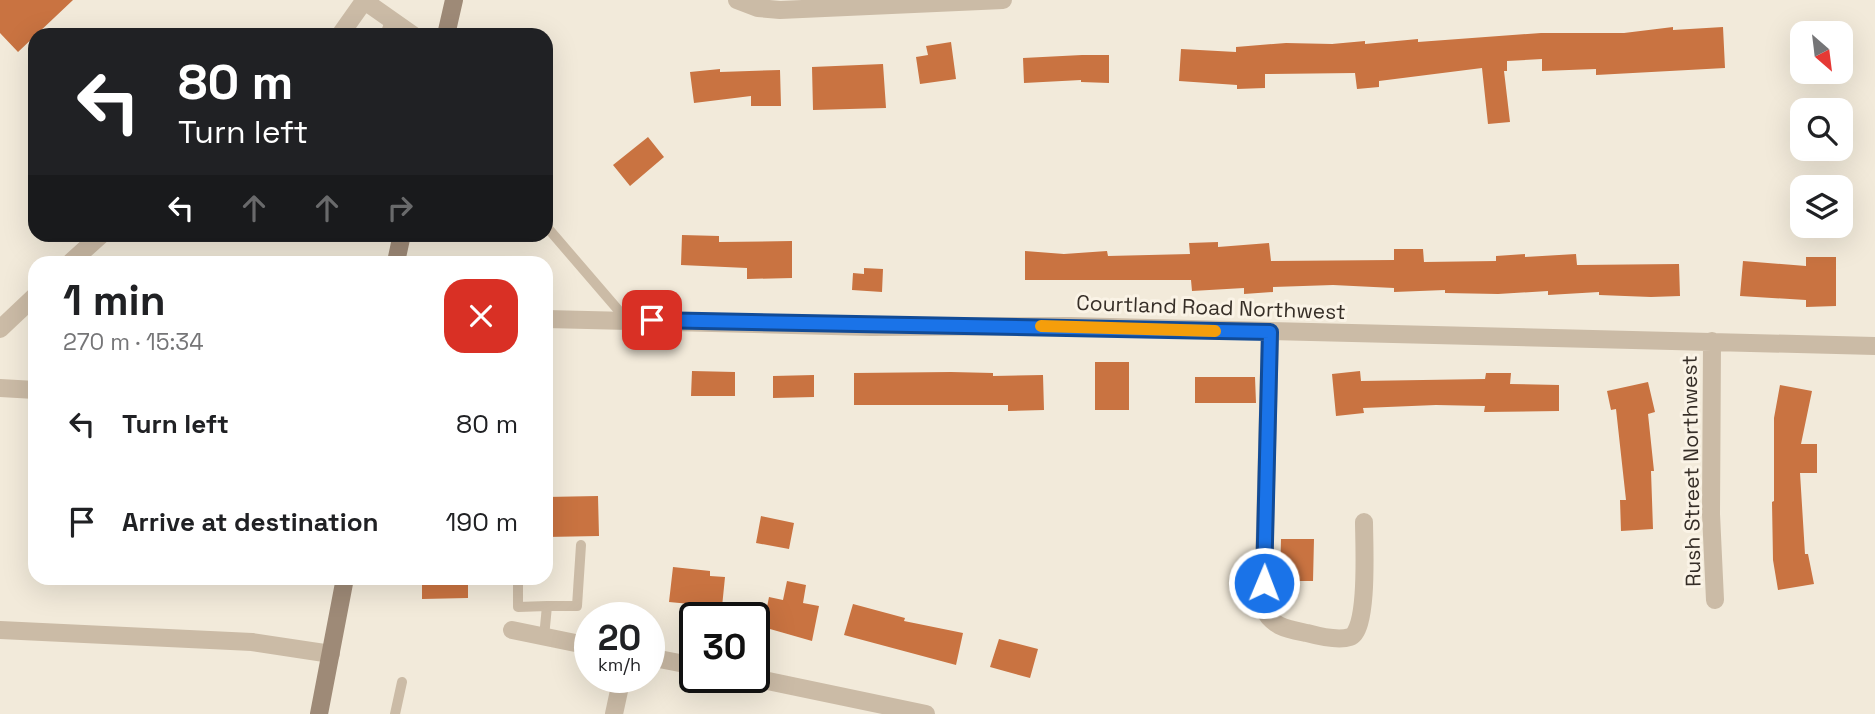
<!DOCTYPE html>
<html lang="en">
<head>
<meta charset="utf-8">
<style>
  body { margin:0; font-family:"Space Grotesk",sans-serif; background:#f2f2f2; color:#202124; height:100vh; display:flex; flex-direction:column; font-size:26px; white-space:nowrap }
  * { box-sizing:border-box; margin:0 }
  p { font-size:23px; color:#757577 }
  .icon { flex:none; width:38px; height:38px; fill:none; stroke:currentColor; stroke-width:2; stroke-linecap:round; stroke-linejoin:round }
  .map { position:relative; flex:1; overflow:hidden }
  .sheet { position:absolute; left:28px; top:256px; width:525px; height:329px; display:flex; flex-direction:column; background:#fff; border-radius:21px; box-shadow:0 7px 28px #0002 }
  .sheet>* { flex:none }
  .hud { position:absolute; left:28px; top:28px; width:525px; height:214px; border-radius:21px; box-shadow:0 7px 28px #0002; background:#202124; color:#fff; overflow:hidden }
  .needle { width:46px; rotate:152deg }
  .tools { position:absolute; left:1790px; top:21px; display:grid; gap:14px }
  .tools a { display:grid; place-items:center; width:63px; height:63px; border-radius:14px; background:#fff; box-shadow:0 7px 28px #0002; font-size:35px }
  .speed { position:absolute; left:574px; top:602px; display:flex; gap:14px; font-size:35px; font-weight:700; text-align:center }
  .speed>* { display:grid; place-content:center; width:91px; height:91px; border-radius:50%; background:#fff; box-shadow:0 7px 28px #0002; line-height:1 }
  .speed small { font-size:18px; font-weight:400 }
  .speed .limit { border:4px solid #111; border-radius:10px; background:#fff; color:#111 }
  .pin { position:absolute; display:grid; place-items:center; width:60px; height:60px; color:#fff; margin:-30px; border-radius:14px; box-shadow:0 4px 10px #0006 }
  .me { position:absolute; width:77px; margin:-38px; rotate:1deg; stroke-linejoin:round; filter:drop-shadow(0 0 5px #0008) }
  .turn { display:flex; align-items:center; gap:24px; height:147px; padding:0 35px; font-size:32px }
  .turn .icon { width:91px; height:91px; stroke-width:2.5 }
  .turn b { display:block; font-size:49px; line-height:60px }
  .lanes { display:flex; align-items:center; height:66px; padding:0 35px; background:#0003; justify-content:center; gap:35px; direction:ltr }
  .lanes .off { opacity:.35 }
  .round { display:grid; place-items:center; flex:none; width:74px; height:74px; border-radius:21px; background:#f2f2f2 }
  .headline { display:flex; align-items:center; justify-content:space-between; height:119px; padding:0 35px }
  h1 { font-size:42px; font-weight:700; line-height:52px }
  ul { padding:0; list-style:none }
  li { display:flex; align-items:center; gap:21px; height:98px; padding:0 35px }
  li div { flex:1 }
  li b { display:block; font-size:26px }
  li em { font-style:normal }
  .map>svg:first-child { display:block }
  .building { fill:#c97341 }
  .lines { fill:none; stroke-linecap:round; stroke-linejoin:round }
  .lane { stroke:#cbbba6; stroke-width:10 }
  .street { stroke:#cbbba6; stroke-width:18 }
  .secondary { stroke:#9e8a77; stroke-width:18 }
  .route-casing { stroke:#114b97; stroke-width:18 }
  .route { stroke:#1a73e8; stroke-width:12 }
  .slow { stroke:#f59e0b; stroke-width:12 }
  .labels { text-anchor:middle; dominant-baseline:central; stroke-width:6; stroke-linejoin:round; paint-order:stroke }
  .street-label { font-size:21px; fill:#362e27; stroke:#faf3e6 }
</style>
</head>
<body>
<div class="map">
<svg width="1875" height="714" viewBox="0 0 1875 714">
  <rect width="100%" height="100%" fill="#f2eada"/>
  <!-- building -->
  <path class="building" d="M 0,0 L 73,0 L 18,52 L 0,33 Z
    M 1673,27 L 1673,30 L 1723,27 L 1725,68 L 1596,75 L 1596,69 L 1542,71 L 1542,59 L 1507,61 L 1507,71 L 1504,71 L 1510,122 L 1488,124 L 1482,68 L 1379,81 L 1379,87 L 1357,89 L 1355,73 L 1265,74 L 1265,88 L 1237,89 L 1237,85 L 1179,81 L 1181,49 L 1236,52 L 1236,47 L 1286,43 L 1332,44 L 1365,41 L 1365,44 L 1418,39 L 1418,42 L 1541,33 L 1624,33 Z
    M 951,42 L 956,79 L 920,84 L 916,57 L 928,55 L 926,46 Z
    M 1082,55 L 1109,55 L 1109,83 L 1081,82 L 1081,80 L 1024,83 L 1023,58 Z
    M 883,64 L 886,108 L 813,110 L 812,67 Z
    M 720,69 L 720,72 L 780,70 L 781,106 L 751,106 L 751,96 L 694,103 L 690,72 Z
    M 648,137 L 664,157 L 630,186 L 613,165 Z
    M 682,235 L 719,236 L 719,242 L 792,241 L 792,278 L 747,279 L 747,268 L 681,265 Z
    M 1218,242 L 1218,247 L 1269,243 L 1271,261 L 1394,260 L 1394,249 L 1423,249 L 1424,262 L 1496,261 L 1496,256 L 1525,254 L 1525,257 L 1576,254 L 1577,265 L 1679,264 L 1680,296 L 1651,297 L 1599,295 L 1599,292 L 1548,295 L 1548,291 L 1498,294 L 1445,293 L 1445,290 L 1394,292 L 1394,288 L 1333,285 L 1273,287 L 1273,292 L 1244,294 L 1244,288 L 1192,291 L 1191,280 L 1025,280 L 1025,251 L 1064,254 L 1107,251 L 1108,256 L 1190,254 L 1189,243 Z
    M 1806,257 L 1836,257 L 1836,306 L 1806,307 L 1806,300 L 1740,296 L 1743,261 L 1806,266 Z
    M 864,268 L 883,269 L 882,292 L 852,290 L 853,273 L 864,274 Z
    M 1095,362 L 1129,362 L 1129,410 L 1095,410 Z
    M 692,371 L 735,372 L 735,396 L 691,396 Z
    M 1360,371 L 1361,381 L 1485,379 L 1486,373 L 1511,373 L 1510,384 L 1559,385 L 1559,411 L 1484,412 L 1485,406 L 1436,405 L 1363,408 L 1364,413 L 1336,416 L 1332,374 Z
    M 951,372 L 993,373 L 993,376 L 1043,375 L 1044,410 L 1008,411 L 1008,405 L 854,405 L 854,373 Z
    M 814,375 L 814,397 L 773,398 L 773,376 Z
    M 1195,377 L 1255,377 L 1256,403 L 1195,403 Z
    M 1648,382 L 1655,412 L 1648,414 L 1654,471 L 1651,471 L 1653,529 L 1621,531 L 1620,500 L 1626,500 L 1616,409 L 1611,410 L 1607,391 Z
    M 1780,385 L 1812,391 L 1801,444 L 1817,444 L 1817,473 L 1800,473 L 1805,554 L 1808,554 L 1814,584 L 1778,590 L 1773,560 L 1772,502 L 1774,501 L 1774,418 Z
    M 598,496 L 599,536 L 546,537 L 546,497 Z
    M 761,516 L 794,523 L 789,549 L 756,543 Z
    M 1281,539 L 1314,539 L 1313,581 L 1280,581 Z
    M 673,567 L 710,571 L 710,576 L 725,577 L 722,607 L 669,602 Z
    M 422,578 L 468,578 L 468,598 L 422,599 Z
    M 787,581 L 806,585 L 803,603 L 819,606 L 812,641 L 763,627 L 769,597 L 783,600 Z
    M 853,604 L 905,618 L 904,621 L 963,633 L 956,665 L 844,635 Z
    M 999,639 L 1038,649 L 1030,678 L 990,667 Z"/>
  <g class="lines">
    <!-- lane -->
    <path class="lane" d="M 385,35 L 390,21
      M 546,226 L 626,319
      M 518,578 L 518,607 L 547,606
      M 544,637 L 547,606 L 577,606 L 581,545
      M 395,714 L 402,682"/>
    <!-- street -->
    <path class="street" d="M 363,0 L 413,35
      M 737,0 L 758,8 L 780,10 L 1003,0
      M 340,35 L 364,1
      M 71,262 L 102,234
      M 546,319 L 871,327 L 1070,326 L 1875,346
      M 0,329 L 35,296
      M 1270,332 L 1263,607 C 1271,627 1287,629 1307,633 C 1318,636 1338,641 1350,637 C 1369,631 1364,541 1364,522
      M 1712,341 L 1711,514 L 1715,600
      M 0,388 L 35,390
      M 0,630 L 252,642 L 331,654
      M 512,630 L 590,646
      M 649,657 L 695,666
      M 749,677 L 926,714
      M 614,714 L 622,677"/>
    <!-- secondary -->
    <path class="secondary" d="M 446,35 L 454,0
      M 396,262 L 402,234
      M 319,714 L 345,578"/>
  </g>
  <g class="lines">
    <defs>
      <path id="route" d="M 652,320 L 1270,332 L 1264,583"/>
    </defs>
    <!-- route casing -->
    <use href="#route" class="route-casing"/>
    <!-- route -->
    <use href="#route" class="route"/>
    <!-- slow -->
    <path class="slow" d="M 1041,326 L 1215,331"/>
  </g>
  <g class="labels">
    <!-- street labels -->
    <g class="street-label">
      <text transform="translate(1211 307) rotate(2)">Courtland Road Northwest</text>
      <text transform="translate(1691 471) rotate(-91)">Rush Street Northwest</text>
    </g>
  </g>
</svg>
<div class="tools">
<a><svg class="needle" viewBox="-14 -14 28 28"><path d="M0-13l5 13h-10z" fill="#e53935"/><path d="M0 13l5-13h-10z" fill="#757577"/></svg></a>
<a><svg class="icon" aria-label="search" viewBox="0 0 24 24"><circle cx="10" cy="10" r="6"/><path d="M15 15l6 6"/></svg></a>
<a><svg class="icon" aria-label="layers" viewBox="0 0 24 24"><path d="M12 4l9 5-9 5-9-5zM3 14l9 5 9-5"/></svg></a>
</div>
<div class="speed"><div>20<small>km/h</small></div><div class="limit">30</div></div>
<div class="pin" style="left:652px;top:320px;background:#d93025"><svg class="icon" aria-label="arrive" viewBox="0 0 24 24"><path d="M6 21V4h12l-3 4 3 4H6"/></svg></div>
<svg class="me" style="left:1264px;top:583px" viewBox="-20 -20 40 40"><circle r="17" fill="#1a73e8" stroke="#fff" stroke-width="3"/><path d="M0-11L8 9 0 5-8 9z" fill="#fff"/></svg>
<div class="hud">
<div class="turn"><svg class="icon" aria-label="left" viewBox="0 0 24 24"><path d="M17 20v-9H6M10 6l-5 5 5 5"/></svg><div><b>80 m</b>Turn left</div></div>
<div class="lanes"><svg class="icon" aria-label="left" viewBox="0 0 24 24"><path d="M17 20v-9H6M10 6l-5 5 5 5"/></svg><svg class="icon off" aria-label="ahead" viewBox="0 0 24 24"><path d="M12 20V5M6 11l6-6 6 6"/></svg><svg class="icon off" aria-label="ahead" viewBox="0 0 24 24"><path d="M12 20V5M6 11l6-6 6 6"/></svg><svg class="icon off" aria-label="right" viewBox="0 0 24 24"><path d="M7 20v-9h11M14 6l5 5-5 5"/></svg></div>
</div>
<section class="sheet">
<div class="headline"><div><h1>1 min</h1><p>270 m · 15:34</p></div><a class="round" style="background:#d93025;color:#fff"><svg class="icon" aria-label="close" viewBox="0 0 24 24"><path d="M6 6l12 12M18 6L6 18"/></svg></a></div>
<ul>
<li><svg class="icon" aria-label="left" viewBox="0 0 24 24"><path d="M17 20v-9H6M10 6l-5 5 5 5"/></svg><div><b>Turn left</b></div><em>80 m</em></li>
<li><svg class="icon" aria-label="arrive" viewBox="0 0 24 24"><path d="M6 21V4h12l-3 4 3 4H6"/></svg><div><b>Arrive at destination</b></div><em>190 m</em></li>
</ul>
</section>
</div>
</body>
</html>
